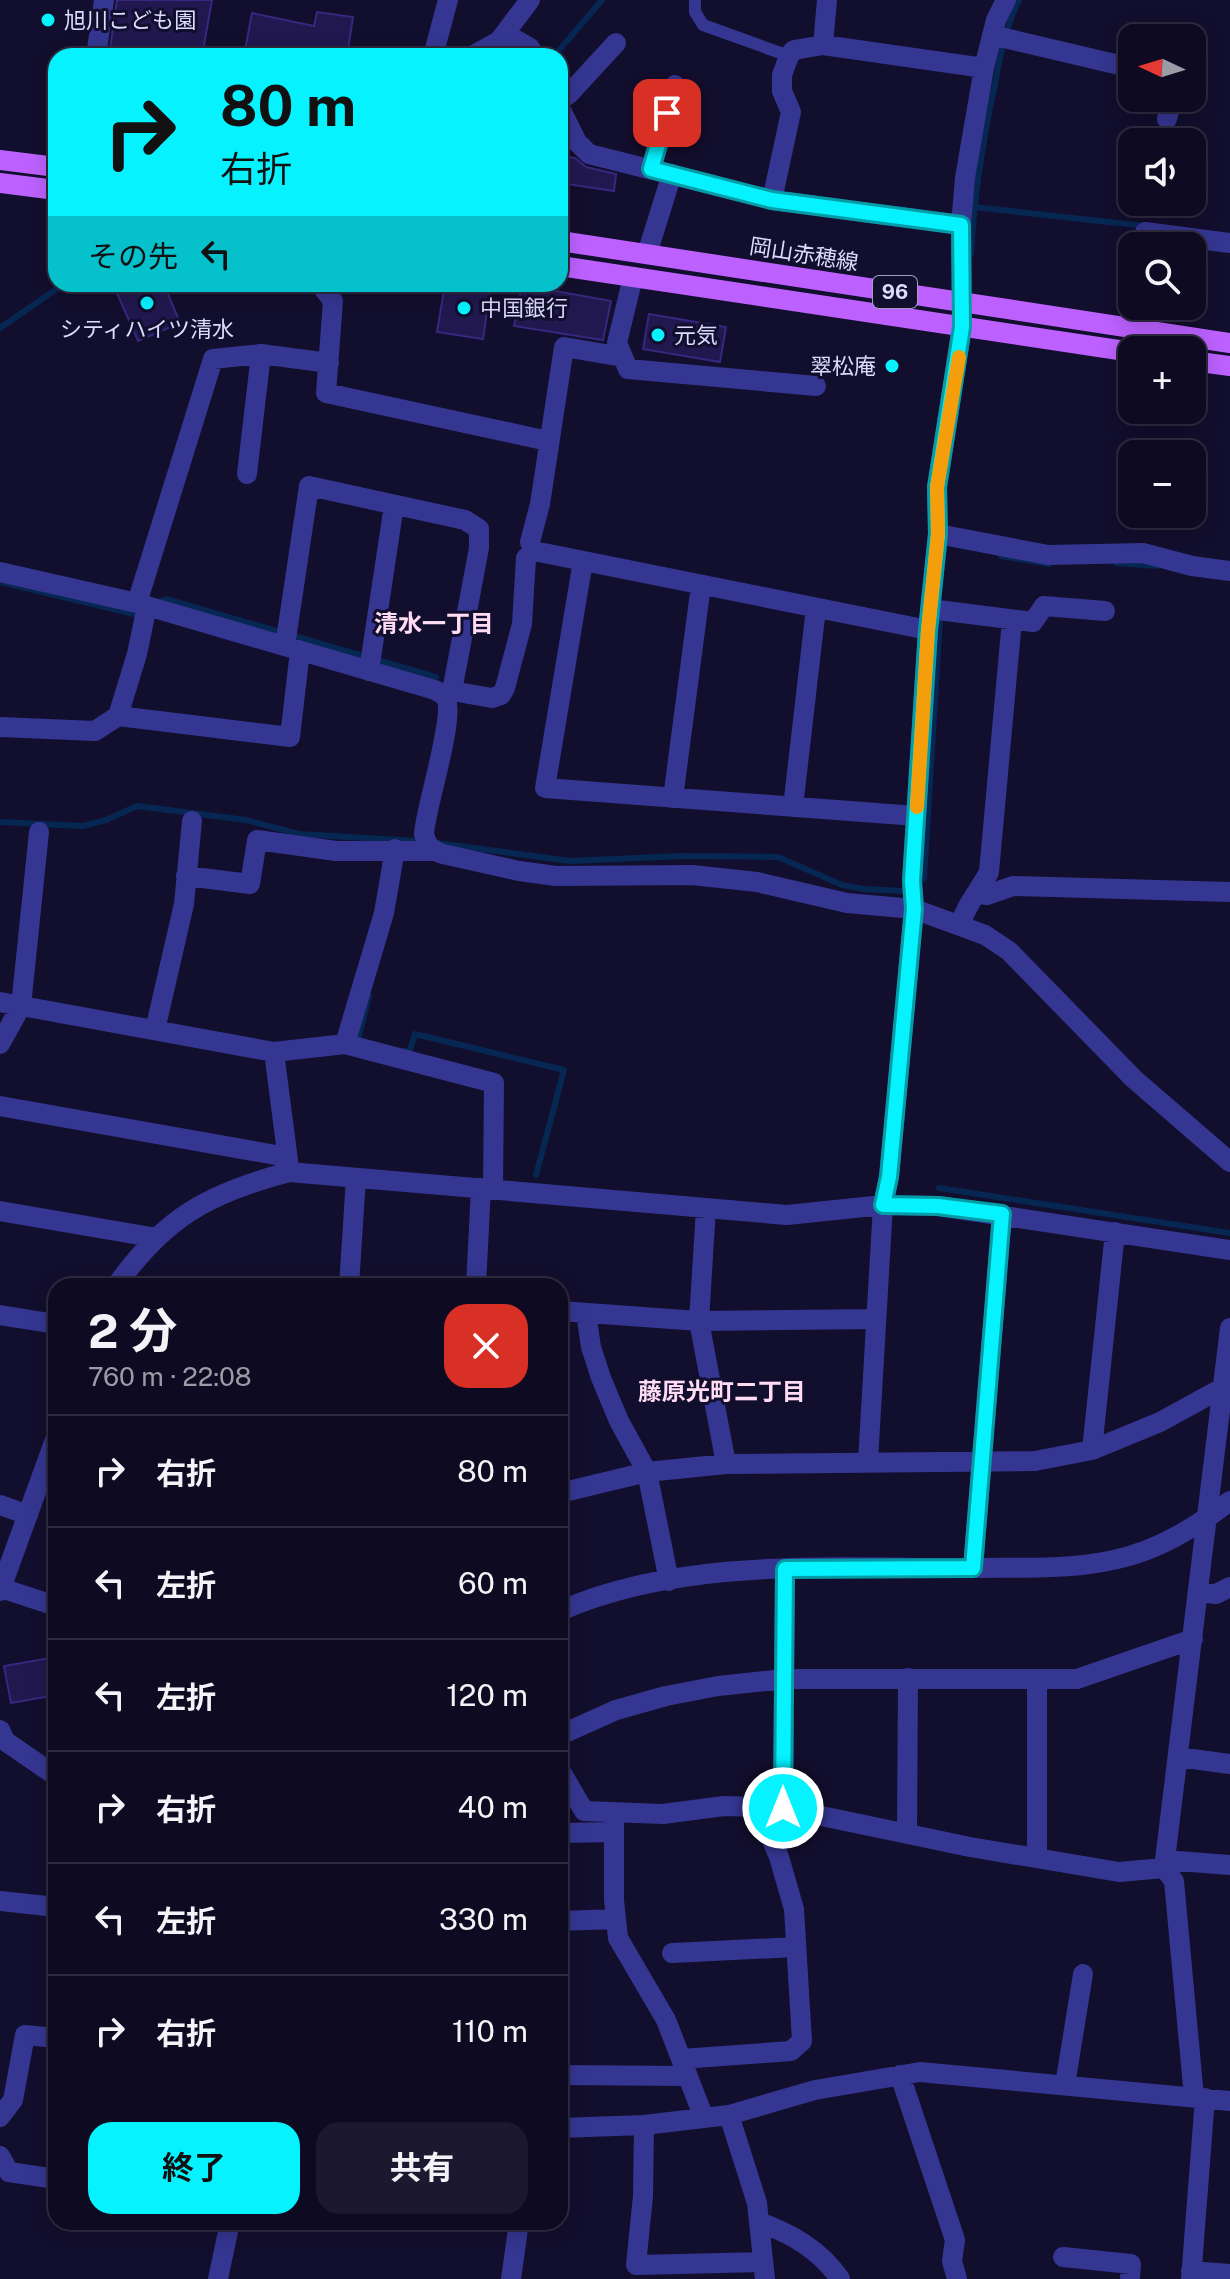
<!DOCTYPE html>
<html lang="ja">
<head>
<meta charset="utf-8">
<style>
  body { margin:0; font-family:"Public Sans","Noto Sans JP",sans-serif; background:#1c182f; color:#f1f3f6; height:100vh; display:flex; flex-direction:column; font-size:30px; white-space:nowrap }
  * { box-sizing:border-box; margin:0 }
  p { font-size:26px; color:#9b9aa5 }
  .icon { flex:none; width:44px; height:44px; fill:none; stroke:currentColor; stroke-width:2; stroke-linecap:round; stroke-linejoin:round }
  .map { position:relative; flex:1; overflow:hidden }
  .sheet { position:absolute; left:48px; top:1278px; width:520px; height:952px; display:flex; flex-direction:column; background:#0e0a22; border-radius:24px; box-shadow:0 4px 20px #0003,0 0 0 2px #2e2b40 }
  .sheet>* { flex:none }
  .hud { position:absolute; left:48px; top:48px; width:520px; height:244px; border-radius:24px; box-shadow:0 4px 20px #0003,0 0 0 2px #2e2b40; background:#06f2ff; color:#111; overflow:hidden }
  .needle { width:52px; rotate:274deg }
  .controls { position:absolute; left:1118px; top:24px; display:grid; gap:16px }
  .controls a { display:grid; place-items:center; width:88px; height:88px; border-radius:16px; background:#0e0a22; box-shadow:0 4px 20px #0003,0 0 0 2px #2e2b40; font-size:40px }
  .pin { position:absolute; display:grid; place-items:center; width:68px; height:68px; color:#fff; margin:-34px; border-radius:16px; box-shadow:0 4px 12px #0006 }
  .me { position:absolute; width:88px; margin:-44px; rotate:0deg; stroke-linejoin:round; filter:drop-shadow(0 0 6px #0008) }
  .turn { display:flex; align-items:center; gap:28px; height:168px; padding:0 40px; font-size:36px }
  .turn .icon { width:104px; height:104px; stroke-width:2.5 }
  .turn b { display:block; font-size:56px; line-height:68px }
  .then { display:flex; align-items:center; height:76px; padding:0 40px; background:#0003; gap:16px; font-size:30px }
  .round { display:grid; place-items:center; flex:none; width:84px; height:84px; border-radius:24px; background:#1c182f }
  .overview { display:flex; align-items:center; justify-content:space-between; height:136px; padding:0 40px }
  h1 { font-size:48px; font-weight:700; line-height:60px }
  .action { display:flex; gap:16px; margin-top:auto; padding:16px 40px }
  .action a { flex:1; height:92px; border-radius:24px; background:#06f2ff; color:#111; font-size:32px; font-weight:700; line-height:92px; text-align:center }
  .action a+a { background:#1c182f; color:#f1f3f6 }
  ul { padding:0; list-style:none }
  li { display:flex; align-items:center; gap:24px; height:112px; padding:0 40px; border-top:2px solid #2e2b40 }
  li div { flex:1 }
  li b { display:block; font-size:30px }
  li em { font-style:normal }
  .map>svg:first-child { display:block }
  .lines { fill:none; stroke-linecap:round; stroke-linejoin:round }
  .stream { stroke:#072753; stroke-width:6 }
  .building { fill:#211850; stroke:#35287e; stroke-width:2 }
  .lane { stroke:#353691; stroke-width:12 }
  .street { stroke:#353691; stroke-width:20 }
  .primary { stroke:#bc61ff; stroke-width:20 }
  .route-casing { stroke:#049da6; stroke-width:20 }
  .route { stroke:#06f2ff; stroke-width:14 }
  .slow { stroke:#f59e0b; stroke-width:14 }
  .poi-dot { fill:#06f2ff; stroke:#120e2d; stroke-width:3 }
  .labels { text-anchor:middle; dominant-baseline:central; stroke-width:6; stroke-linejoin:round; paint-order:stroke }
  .shield { fill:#120e2d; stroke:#a09dc0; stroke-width:2 }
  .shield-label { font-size:20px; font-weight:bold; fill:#dddaff }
  .poi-label { font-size:22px; fill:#dddaff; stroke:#120e2d; text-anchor:start }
  .street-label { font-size:22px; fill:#dddaff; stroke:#120e2d }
  .neighbourhood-label { font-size:24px; font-weight:bold; fill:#ffdcf4; stroke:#120e2d }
</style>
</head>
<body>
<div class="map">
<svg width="1230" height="2279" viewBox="0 0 1230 2279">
  <rect width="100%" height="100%" fill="#120e2d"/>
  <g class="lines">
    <!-- stream -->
    <path class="stream" d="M 554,56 L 602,0
      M 974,207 L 1145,226
      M 971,254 C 974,198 982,144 994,89 C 1000,58 1005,28 1019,0
      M 0,328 L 64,284
      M 1001,556 L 1049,564
      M 1116,563 L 1157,566
      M 0,582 L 138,615
      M 162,601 L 166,599 L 436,677
      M 0,822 L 83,826 L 106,820 L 137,806 L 246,820 L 299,834 L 417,841
      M 437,843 L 570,861 L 682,856 L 778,857 L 842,885 L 864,889 L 902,891 L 924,879 L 940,619
      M 355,1041 L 358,1040 L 369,996
      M 404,1051 L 409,1052 L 415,1034 L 564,1070 L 536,1175
      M 939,1188 L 1230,1233"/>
  </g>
  <!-- building -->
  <path class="building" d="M 117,0 L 212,0 L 202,56 L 109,56 Z
    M 317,12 L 353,17 L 347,56 L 244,56 L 252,13 L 314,26 Z
    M 560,156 L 575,158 L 586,167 L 616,174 L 614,191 L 560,183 Z
    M 113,284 L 164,284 L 180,323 L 138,341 Z
    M 445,284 L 491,284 L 483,339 L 437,332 Z
    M 522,285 L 611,301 L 603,340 L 514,326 Z
    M 649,314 L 726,327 L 720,362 L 643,349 Z
    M 56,1657 L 56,1690 L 50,1696 L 11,1703 L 4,1666 Z"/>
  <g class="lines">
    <!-- lane -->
    <path class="lane" d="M 695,0 L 695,12 L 703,25 L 789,56"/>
    <!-- street -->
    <path class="street" d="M 506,34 L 530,48 L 535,56
      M 992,35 L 1132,68
      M 823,45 L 827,0
      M 96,56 L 104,0
      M 433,56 L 448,0
      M 472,56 L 499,41 L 530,0
      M 560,100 L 569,94 L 616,43
      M 560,108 L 577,142 L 589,154 L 772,200 L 961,225
      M 1167,119 L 1172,98
      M 651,169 L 675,85
      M 772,200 L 791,112 L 782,91 L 782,75 L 789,56 L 794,50 L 823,45 L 984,68
      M 1145,232 L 1230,243
      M 647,254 L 672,174
      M 633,277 L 617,343 L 628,369 L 816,386
      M 320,284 L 333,301 L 326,393 L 548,441
      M 247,474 L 261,354
      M 938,534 L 1048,555 L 1143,553 L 1192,566 L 1230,571
      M 534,551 L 530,542 L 540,504 L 564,347 L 623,357
      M 583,561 L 545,788 L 916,816
      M 0,572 L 137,603 L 435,690 C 438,692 443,694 445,697 C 457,713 425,809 424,834 C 427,846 431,850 443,854 L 519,871 L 556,876 L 692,875 L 757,882 L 847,903 L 914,909 L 985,935 L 1009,951 L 1134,1079 L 1230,1162
      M 137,603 L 213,359 L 261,354 L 329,363
      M 930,609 L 1033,622 L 1044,606 L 1105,611
      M 285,646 L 309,486 L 465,520 L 479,529 L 479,548 L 452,691
      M 369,671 L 394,505
      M 445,697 L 452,691 L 492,698 L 501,695 L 505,688 L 522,624 L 526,558 L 534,551 L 928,630
      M 118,716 L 137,654 L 147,606
      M 0,727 L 95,731 L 118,716 L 290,737 L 300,651
      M 673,798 L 701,585
      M 793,807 L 816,608
      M 186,876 L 250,884 L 257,840 L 336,851 L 432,851
      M 977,894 L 987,895 L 1013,886 L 1230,892
      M 960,926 C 965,906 979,891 989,872 L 1012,620
      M 0,1002 L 274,1052 L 345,1044 L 384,913 L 395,849
      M 155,1030 L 184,904 L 192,821
      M 0,1044 L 21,1006 L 39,832
      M 345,1044 L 494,1083 L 493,1189
      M 274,1052 L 289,1168
      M 0,1106 L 287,1157
      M 706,1208 L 699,1321 L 726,1464
      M 0,1211 L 157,1238
      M 116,1286 C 165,1217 209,1193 289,1172 L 787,1215 L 883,1205 L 938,1206 L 1230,1250
      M 349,1286 L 356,1178
      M 476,1286 L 481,1188
      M 560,1311 L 699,1321 L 876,1319
      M 586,1313 L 591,1347 L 601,1378 L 619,1421 L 647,1472 L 669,1581
      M 0,1315 L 56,1324
      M 1092,1450 L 1115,1232
      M 868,1461 L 883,1205 L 889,1177 L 914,909 L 912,881 L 928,630 L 938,534 L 937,487 L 962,327 L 961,225 L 965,178 L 984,68 L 996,20 L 1006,0
      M 560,1493 L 647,1472 L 726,1464 L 1035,1461 L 1092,1450 L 1160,1422 L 1224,1387
      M 0,1505 L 28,1515
      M 973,1568 L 1002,1214
      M 1,1588 L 56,1606
      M 0,1591 L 56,1437
      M 1199,1592 L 1216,1594 L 1230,1587
      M 560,1611 C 685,1556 839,1569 973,1568 C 1025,1567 1078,1571 1129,1556 C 1165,1546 1200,1524 1230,1501
      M 0,1730 L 5,1741 L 56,1776
      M 560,1735 L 616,1710 L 666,1696 L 718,1686 L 784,1679 L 1077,1679 L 1193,1639
      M 1178,1757 L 1230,1764
      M 560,1770 L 584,1811 L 663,1814 L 724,1806 L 783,1808 L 970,1847 L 1119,1872 L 1164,1868
      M 783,1808 L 785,1569
      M 614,1812 L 614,1900 L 618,1938 L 666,2020 L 704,2118
      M 560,1833 L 614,1832
      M 907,1834 L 908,1678
      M 1037,1858 L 1037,1679
      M 1165,1860 L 1230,1865
      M 0,1901 L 56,1907
      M 560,1921 L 616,1919
      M 672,1953 L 796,1947
      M 681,2059 L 791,2051 L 802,2041 L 794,1909 L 779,1857 L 758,1807
      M 560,2075 L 687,2076
      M 900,2075 L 955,2240 L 952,2261 L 957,2279
      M 1065,2085 L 1083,1974
      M 1194,2097 L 1174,1881 L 1164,1868 L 1230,1328
      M 729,2115 L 757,2203 L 765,2279
      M 0,2117 L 13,2100 L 25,2035 L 56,2038
      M 644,2125 L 643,2196 L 636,2265 L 763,2262
      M 560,2128 L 644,2125 L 729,2115 L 815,2090 L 920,2072 L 1230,2101
      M 0,2156 L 9,2172 L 56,2179
      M 759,2222 C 792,2234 820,2250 840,2279
      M 1063,2257 L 1131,2264 L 1130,2279
      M 1191,2271 L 1230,2274
      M 218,2279 L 230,2222
      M 511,2279 L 519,2222
      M 1191,2279 L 1205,2098"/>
    <!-- primary -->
    <path class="primary" d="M 0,160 L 56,167
      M 0,183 L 56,190
      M 560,241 L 1230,343
      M 560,266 L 1132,352
      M 1192,361 L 1230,366"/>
  </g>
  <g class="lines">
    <defs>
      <path id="route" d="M 667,113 L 651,169 L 772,200 L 961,225 L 962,327 L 937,487 L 938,534 L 928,630 L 912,881 L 914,909 L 889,1177 L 883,1205 L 938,1206 L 1002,1214 L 973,1568 L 785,1569 L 783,1808"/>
    </defs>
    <!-- route casing -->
    <use href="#route" class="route-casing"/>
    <!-- route -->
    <use href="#route" class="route"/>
    <!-- slow -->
    <path class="slow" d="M 917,807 L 928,630 L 938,534 L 937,487 L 959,357"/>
  </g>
  <!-- markers -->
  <g class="poi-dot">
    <circle cx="48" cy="20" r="8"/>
    <circle cx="147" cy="303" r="8"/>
    <circle cx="464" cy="308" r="8"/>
    <circle cx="658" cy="335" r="8"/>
    <circle cx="892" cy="366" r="8"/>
  </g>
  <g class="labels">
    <!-- shield labels -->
    <rect class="shield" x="873" y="276" width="44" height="32" rx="6"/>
    <g class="shield-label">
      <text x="895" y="292">96</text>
    </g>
    <!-- poi labels -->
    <g class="poi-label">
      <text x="64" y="20">旭川こども園</text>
      <text x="480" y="308">中国銀行</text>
      <text x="147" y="329" text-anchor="middle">シティハイツ清水</text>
      <text x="674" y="335">元気</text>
      <text x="876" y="366" text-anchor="end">翠松庵</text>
    </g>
    <!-- street labels -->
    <g class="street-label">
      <text transform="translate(804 254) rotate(9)">岡山赤穂線</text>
    </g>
    <!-- neighbourhood labels -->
    <g class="neighbourhood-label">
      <text x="434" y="623">清水一丁目</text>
      <text x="722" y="1391">藤原光町二丁目</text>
    </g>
  </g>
</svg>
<div class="controls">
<a><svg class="needle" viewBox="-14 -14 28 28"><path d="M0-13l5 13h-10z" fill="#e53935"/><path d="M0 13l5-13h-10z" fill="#9b9aa5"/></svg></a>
<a><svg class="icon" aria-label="sound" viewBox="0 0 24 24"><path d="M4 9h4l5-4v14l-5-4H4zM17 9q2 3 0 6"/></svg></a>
<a><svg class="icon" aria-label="search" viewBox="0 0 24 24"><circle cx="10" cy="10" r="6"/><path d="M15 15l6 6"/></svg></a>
<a>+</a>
<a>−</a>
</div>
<div class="pin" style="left:667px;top:113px;background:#d93025"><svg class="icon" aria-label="arrive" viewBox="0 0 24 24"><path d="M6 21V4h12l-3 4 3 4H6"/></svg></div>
<svg class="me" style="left:783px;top:1808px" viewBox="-20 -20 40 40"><circle r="17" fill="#06f2ff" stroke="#fff" stroke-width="3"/><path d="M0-11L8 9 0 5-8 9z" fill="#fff"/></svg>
<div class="hud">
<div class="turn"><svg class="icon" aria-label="right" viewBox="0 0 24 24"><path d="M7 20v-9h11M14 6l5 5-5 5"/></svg><div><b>80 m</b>右折</div></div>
<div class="then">その先<svg class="icon" aria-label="left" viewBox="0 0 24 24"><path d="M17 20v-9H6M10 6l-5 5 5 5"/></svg></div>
</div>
<section class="sheet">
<div class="overview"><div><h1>2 分</h1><p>760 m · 22:08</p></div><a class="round" style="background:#d93025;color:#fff"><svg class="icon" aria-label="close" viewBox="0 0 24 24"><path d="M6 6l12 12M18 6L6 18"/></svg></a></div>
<ul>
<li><svg class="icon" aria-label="right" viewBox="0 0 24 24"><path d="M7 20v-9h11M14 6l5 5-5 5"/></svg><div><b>右折</b></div><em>80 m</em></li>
<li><svg class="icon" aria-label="left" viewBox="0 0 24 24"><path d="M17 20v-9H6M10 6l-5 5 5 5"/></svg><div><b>左折</b></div><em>60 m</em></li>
<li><svg class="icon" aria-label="left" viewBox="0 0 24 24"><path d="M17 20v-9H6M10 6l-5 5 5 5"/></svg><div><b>左折</b></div><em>120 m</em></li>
<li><svg class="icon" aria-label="right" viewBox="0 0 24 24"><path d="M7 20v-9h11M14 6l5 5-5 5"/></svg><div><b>右折</b></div><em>40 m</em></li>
<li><svg class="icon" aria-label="left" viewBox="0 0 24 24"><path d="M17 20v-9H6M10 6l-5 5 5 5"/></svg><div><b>左折</b></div><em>330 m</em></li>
<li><svg class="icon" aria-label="right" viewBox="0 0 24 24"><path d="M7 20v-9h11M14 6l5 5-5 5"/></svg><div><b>右折</b></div><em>110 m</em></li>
</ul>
<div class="action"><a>終了</a><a>共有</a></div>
</section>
</div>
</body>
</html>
